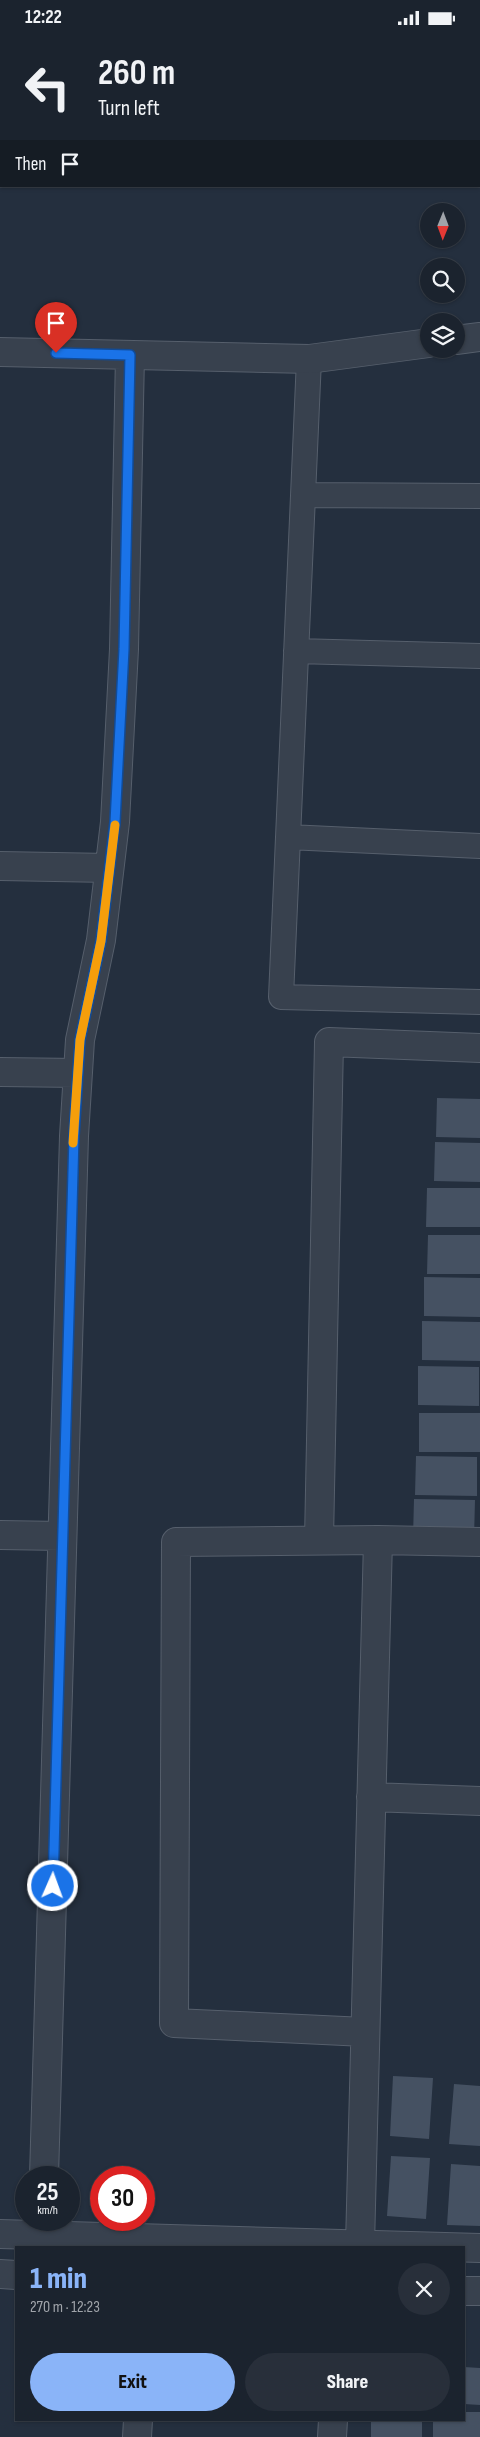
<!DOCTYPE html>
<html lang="en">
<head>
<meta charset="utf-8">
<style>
  body { margin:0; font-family:"Sofia Sans Condensed",sans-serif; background:#282f3a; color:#f1f3f6; height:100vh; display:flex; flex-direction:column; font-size:19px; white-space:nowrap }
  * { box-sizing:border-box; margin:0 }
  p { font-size:16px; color:#a0a4aa }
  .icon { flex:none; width:28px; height:28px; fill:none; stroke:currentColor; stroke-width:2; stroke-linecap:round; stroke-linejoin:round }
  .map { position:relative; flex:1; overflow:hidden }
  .panel { position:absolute; left:15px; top:2211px; width:450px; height:175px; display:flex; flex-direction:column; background:#1b232e; border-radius:0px; box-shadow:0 1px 4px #0004,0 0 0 1px #39404a }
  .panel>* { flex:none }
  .guide { position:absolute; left:0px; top:0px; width:480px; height:152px; box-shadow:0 1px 4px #0004,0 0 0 1px #39404a; background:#1b232e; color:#f1f3f6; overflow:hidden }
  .needle { width:32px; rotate:181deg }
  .fabs { position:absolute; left:420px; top:168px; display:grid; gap:10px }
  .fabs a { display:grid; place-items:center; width:45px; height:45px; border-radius:50%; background:#1b232e; box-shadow:0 1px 4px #0004,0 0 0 1px #39404a; font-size:25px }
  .speed { position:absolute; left:15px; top:2131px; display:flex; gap:10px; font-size:25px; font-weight:700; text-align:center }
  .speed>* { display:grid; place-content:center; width:65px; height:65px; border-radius:50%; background:#1b232e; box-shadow:0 1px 4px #0004,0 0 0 1px #39404a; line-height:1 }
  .speed small { font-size:12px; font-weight:400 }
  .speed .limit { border:8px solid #d22; background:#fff; color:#111 }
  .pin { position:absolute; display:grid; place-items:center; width:42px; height:42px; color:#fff; margin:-51px -21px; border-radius:50% 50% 50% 0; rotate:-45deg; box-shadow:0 0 5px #0007 }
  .pin .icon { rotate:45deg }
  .me { position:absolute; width:55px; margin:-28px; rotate:2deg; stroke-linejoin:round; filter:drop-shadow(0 0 4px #0008) }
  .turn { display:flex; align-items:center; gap:18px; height:105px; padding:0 15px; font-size:22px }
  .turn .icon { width:65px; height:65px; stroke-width:2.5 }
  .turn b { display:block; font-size:35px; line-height:42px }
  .then { display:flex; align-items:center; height:48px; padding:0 15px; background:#0003; gap:10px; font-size:19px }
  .round { display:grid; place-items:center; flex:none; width:52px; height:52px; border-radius:26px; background:#282f3a }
  .headline { display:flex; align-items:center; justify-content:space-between; height:85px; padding:0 15px }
  h1 { font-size:30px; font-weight:800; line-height:38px; color:#8ab4f8 }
  .primary-button { display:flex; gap:10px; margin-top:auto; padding:10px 15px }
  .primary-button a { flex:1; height:58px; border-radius:30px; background:#8ab4f8; color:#111; font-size:20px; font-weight:800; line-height:58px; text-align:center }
  .primary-button a+a { background:#282f3a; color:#f1f3f6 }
  .status { display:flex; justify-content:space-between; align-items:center; height:35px; padding:0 25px; background:#1b232e; direction:ltr }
  .status svg { height:14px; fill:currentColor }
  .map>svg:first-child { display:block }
  .building { fill:#455162 }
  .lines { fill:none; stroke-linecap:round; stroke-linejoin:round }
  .lane-casing { stroke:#565f6c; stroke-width:26 }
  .street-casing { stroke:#565f6c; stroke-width:30 }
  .lane { stroke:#38414e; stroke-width:24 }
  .street { stroke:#38414e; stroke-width:28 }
  .route-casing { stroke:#114b97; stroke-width:12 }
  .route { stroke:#1a73e8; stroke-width:9 }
  .slow { stroke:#f59e0b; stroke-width:9 }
</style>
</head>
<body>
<div class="status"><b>12:22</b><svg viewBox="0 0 49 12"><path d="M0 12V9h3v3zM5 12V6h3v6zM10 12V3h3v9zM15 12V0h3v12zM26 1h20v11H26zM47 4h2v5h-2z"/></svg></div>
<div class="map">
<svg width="480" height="2402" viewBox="0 0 480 2402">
  <rect width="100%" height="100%" fill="#242f3e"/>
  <!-- building -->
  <path class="building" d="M 437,1063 L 480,1064 L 480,1103 L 436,1102 Z
    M 435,1107 L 480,1108 L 480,1147 L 434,1146 Z
    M 427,1153 L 480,1153 L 480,1192 L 426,1192 Z
    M 428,1200 L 480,1200 L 480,1239 L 427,1239 Z
    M 424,1242 L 480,1243 L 480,1282 L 424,1281 Z
    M 422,1286 L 480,1287 L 480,1326 L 422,1325 Z
    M 418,1331 L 479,1332 L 479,1371 L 418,1370 Z
    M 419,1378 L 480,1378 L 480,1417 L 419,1417 Z
    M 416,1421 L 477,1422 L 477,1461 L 415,1460 Z
    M 414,1464 L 475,1465 L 474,1504 L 413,1503 Z
    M 393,2041 L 433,2043 L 429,2104 L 390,2101 Z
    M 454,2049 L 480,2051 L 480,2111 L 449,2109 Z
    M 391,2121 L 430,2123 L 426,2184 L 387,2181 Z
    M 451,2129 L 480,2131 L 480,2191 L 447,2190 Z
    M 464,2332 L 480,2333 L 480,2370 L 464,2369 Z
    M 464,2377 L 480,2377 L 480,2402 L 433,2402 L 433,2385 L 464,2385 Z
    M 371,2385 L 422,2385 L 422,2402 L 371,2402 Z"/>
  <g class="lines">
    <defs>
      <path id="lane" d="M 309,324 L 281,962 L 480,967
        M 303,460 L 480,461
        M 296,616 L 480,621
        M 288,802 L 480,811"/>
      <path id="street" d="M 456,305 L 480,302
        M 0,317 L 309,324 L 429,308
        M 0,831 L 109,833
        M 0,1037 L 78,1038
        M 0,1500 L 62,1501
        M 319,1505 L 329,1007 L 480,1013
        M 371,1762 L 480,1766
        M 365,1997 L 174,1988 L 176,1507 L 378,1505
        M 44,2142 L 74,1101 L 80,1005 L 101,905 L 115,787 L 124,614 L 130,320
        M 0,2199 L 480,2213
        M 360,2210 L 378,1505 L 480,1507
        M 0,2239 L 16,2240
        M 464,2256 L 480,2256
        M 137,2402 L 138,2385
        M 332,2402 L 333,2385"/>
    </defs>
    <!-- lane casing -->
    <use href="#lane" class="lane-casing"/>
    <!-- street casing -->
    <use href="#street" class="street-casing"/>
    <!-- lane -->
    <use href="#lane" class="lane"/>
    <!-- street -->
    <use href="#street" class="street"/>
  </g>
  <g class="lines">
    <defs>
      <path id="route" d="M 53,1851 L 74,1101 L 80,1005 L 101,906 L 115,787 L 124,614 L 130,320 L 56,318"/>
    </defs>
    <!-- route casing -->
    <use href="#route" class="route-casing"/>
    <!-- route -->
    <use href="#route" class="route"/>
    <!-- slow -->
    <path class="slow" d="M 73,1108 L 80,1005 L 101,906 L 115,790"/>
  </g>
</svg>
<div class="fabs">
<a><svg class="needle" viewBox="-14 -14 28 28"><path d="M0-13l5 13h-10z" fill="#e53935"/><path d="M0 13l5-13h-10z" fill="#a0a4aa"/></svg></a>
<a><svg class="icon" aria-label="search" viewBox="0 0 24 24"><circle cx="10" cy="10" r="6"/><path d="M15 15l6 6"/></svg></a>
<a><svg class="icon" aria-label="layers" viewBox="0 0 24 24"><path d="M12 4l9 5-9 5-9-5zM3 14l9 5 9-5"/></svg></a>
</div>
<div class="speed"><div>25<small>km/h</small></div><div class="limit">30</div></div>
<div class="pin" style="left:56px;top:318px;background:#d93025"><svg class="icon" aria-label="arrive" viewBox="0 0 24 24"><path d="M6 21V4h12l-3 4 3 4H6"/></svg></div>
<svg class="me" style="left:53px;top:1851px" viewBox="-20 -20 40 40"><circle r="17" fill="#1a73e8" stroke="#fff" stroke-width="3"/><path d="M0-11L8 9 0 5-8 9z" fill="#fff"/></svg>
<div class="guide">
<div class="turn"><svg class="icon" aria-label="left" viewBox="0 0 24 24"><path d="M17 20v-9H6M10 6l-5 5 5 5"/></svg><div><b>260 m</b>Turn left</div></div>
<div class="then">Then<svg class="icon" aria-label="arrive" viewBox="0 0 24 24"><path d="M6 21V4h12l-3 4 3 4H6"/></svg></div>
</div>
<section class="panel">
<div class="headline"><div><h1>1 min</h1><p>270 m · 12:23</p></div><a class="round"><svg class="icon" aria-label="close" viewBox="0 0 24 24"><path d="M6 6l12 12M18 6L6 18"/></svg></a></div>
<div class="primary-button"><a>Exit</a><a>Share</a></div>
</section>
</div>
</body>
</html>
